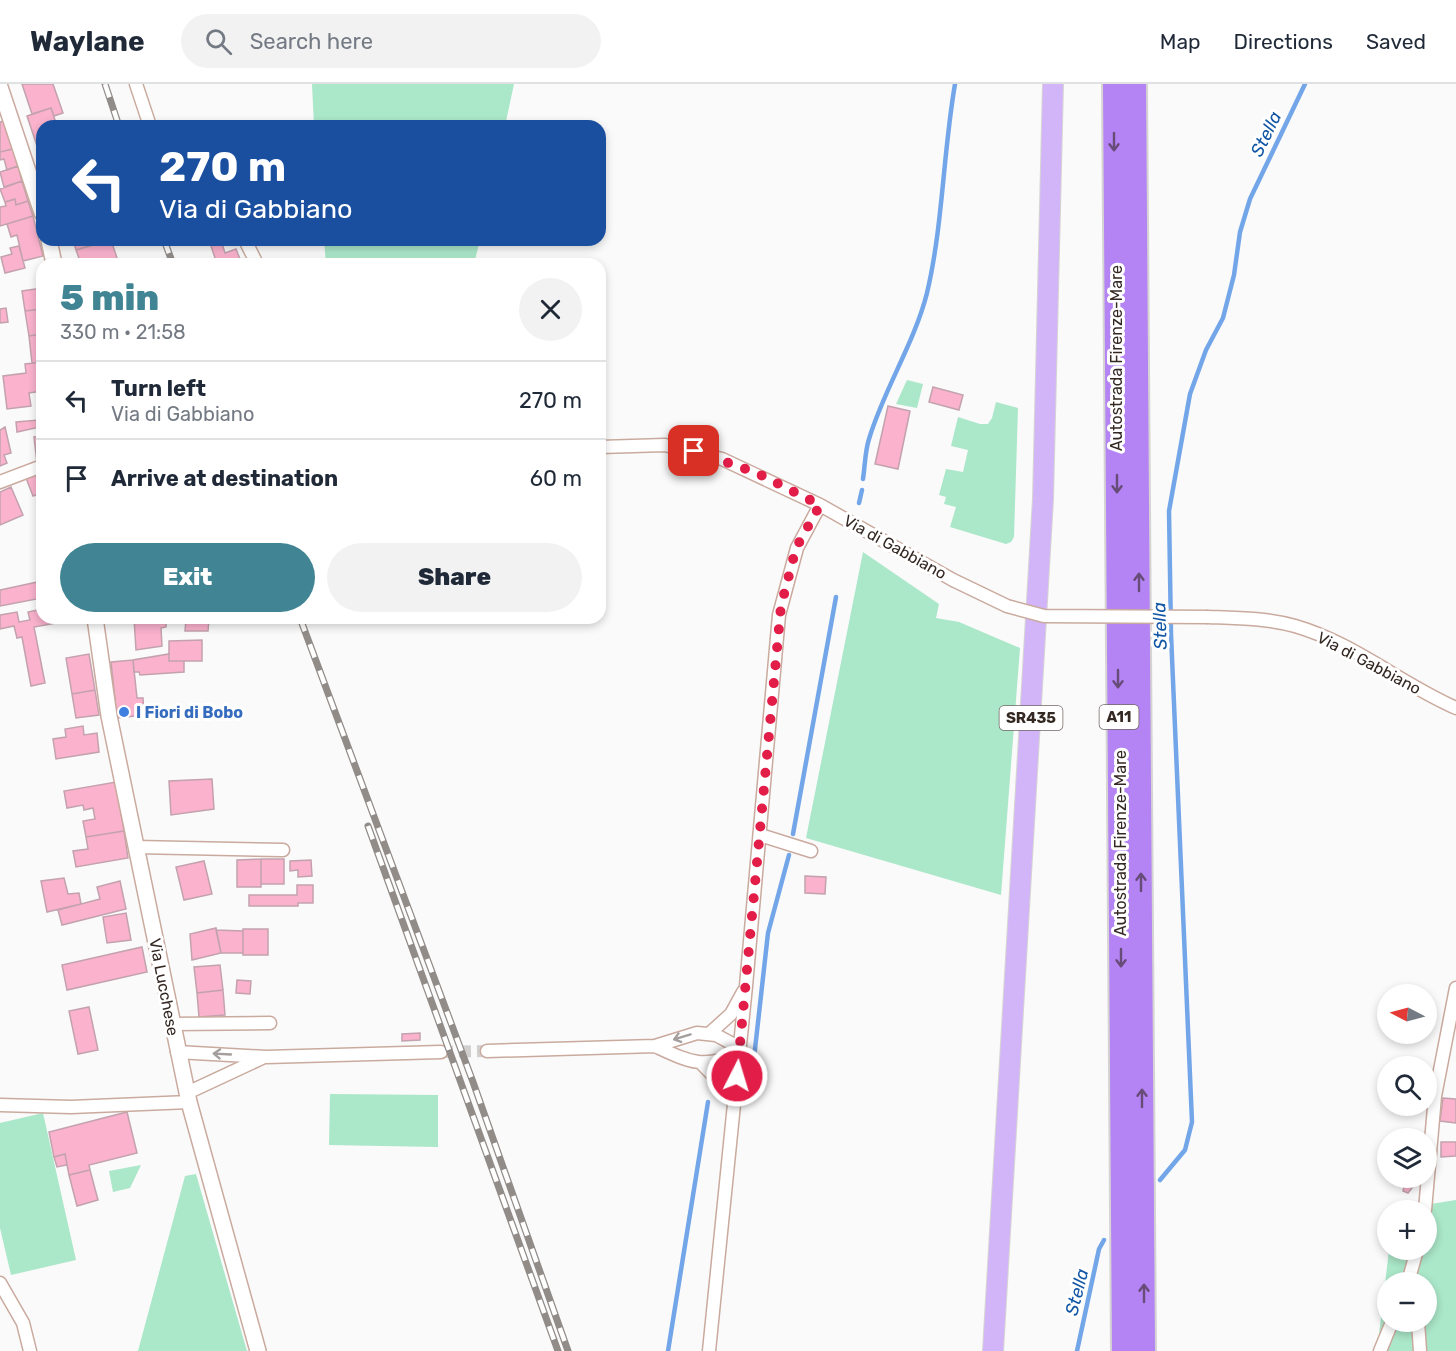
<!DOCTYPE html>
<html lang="en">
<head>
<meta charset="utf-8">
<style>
  body { margin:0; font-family:Rubik,sans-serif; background:#f2f2f3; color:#1f2937; height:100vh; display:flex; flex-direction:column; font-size:22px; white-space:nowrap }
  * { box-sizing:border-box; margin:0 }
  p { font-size:20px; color:#747a83 }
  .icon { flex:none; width:33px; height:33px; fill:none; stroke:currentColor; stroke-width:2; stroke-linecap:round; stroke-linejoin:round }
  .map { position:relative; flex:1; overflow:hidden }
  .sheet { position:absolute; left:36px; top:174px; width:570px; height:366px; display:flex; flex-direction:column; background:#fff; border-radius:18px; box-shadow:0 3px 9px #0003 }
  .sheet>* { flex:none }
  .hud { position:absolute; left:36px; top:36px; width:570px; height:126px; border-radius:18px; box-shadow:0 3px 9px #0003; background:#1a4fa0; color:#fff; overflow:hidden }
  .needle { width:39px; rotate:276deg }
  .buttons { position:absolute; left:1377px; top:900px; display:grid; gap:12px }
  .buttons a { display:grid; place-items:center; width:60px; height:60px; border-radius:50%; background:#fff; box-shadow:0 3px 9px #0003; font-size:30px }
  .pin { position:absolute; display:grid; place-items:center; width:51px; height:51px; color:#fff; margin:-26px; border-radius:12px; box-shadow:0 3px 9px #0006 }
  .me { position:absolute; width:66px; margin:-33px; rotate:5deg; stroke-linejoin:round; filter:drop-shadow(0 0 4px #0008) }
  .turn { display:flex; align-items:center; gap:21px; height:126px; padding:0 24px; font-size:27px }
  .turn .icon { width:78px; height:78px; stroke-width:2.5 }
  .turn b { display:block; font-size:42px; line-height:51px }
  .round { display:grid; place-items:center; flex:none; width:63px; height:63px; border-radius:32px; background:#f2f2f3 }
  .overview { display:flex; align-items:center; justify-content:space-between; height:102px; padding:0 24px }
  h1 { font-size:36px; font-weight:800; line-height:45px; color:#418594 }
  .button { display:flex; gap:12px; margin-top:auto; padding:12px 24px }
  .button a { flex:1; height:69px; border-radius:36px; background:#418594; color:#fff; font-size:24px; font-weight:800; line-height:69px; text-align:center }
  .button a+a { background:#f2f2f3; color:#1f2937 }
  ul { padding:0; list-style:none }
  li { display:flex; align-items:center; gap:18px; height:78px; padding:0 24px; border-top:2px solid #e0e1e3 }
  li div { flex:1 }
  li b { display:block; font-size:22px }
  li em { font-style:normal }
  header { display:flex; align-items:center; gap:36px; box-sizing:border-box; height:84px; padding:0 30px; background:#fff; border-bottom:2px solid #e0e1e3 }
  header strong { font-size:28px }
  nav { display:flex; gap:33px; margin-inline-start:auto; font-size:21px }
  .search { width:420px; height:54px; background:#f2f2f3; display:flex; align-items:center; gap:15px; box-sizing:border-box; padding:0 21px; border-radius:33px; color:#747a83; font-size:22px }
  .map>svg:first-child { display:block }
  .green { fill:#abe7c9; fill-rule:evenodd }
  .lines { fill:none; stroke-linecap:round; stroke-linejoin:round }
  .stream { stroke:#73a6e9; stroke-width:4.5 }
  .building { fill:#fab2cd; stroke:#c3a2ad; stroke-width:1.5 }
  .minor-tunnel { stroke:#d2d0cf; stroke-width:12; stroke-dasharray:12 6; stroke-linecap:butt }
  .minor-casing { stroke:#caaa9e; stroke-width:15 }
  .tertiary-casing { stroke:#caaa9e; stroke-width:18 }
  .primary-casing { stroke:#d6d4d3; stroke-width:22 }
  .motorway-casing { stroke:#d6d4d3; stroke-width:26 }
  .minor { stroke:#fff; stroke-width:12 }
  .tertiary { stroke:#fff; stroke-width:15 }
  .primary { stroke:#d2b5f8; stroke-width:20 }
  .motorway { stroke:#b483f4; stroke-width:22 }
  .rail-casing { stroke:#928c89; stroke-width:7 }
  .rail { stroke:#fff; stroke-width:4.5; stroke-dasharray:14; stroke-linecap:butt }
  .minor-bridge-casing { stroke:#caaa9e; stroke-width:15; stroke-linecap:butt }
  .minor-bridge { stroke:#fff; stroke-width:12 }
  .oneway { stroke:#674c77 }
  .oneway2 { stroke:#a49e9c }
  .route { stroke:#e11d48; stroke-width:10; stroke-dasharray:0 18 }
  .shop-dot { fill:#3f7fe0; stroke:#fff; stroke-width:2 }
  .labels { text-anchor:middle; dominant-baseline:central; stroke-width:6; stroke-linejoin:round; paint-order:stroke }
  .shield { fill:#fff; stroke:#716865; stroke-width:1.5 }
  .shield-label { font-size:15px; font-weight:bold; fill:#342823 }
  .street-label { font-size:16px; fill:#342823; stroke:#fff }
  .shop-label { font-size:16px; font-weight:bold; fill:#366cbe; stroke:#fff; text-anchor:start }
  .water-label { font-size:18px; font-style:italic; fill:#1156a5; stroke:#fff }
</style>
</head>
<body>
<header>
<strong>Waylane</strong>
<div class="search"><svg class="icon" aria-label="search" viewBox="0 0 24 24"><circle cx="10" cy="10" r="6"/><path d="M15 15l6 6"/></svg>Search here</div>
<nav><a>Map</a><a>Directions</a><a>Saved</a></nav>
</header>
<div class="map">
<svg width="1456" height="1267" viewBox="0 0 1456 1267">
  <rect width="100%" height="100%" fill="#fafafa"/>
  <!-- green -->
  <path class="green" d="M 312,0 L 514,0 L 505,42 L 314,42 Z
    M 324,156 L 480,156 L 474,180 L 326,180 Z
    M 907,296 L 923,300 L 917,324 L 896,320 Z
    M 996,318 L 1018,324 L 1014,453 L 1011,458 L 1006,460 L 950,443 L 956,423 L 944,420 L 946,413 L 939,411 L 946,385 L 963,388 L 968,366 L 951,362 L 958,333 L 980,340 L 988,340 L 992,334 Z
    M 863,468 L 939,520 L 936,534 L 959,538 L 1020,564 L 1001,811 L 806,754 Z
    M 330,1010 L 438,1011 L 438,1063 L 329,1061 Z
    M 43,1029 L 76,1176 L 11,1191 L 0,1144 L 0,1039 Z
    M 141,1081 L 130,1104 L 113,1108 L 109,1087 Z
    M 196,1090 L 247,1267 L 138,1267 L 185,1092 Z
    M 1456,1116 L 1456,1267 L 1377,1267 L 1389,1166 L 1426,1166 L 1426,1126 L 1411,1126 L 1418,1122 ZM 1388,1198 L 1426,1198 L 1426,1238 L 1388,1238 Z"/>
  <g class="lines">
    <!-- stream -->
    <path class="stream" d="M 863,395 C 865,382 865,367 869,355 C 884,305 914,260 927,209 C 943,141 943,69 955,0
      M 859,419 L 862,406
      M 793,750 L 836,513
      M 753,983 L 768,849 L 789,771
      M 1160,1096 L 1185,1066 L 1192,1038 L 1171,550 L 1169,427 L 1190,310 L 1206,266 L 1223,234 L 1234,191 L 1240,148 L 1250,115 L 1305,0
      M 668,1267 L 708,1018
      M 1077,1267 L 1099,1165 L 1104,1156"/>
  </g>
  <!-- building -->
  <path class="building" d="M 22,0 L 53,0 L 63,29 L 54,32 L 51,24 L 32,30 Z
    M 51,24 L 57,42 L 42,42 L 42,77 L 27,32 Z
    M 3,37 L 13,65 L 0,68 L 0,38 Z
    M 13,65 L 18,82 L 7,86 L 4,75 L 0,76 L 0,68 Z
    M 18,82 L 22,97 L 4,103 L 0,88 Z
    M 22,97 L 28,117 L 16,121 L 15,115 L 5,118 L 0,105 Z
    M 15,115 L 16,121 L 28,117 L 33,132 L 0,142 L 0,123 L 6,122 L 5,118 Z
    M 33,132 L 43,172 L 23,177 L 17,151 L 11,153 L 7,140 Z
    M 73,156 L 109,156 L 76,166 Z
    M 111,156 L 119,180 L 81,180 L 76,166 Z
    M 221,156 L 225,169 L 236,165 L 242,180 L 217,180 L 210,159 Z
    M 19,162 L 25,184 L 5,189 L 1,173 L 12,170 L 10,164 Z
    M 42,204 L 42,225 L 25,227 L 22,207 Z
    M 6,224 L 8,238 L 0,239 L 0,225 Z
    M 42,225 L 42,250 L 29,252 L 25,227 Z
    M 42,250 L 42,278 L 32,279 L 29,252 Z
    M 42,278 L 42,307 L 29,309 L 31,322 L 7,325 L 3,292 L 26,289 L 25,280 Z
    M 933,303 L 963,311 L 959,326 L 929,318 Z
    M 888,322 L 910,327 L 898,385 L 875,380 Z
    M 39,336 L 40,343 L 17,348 L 16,338 Z
    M 5,343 L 11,369 L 4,371 L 7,379 L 0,382 L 0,346 Z
    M 42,352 L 42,378 L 37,379 L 34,353 Z
    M 42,388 L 42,409 L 33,412 L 26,394 Z
    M 11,403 L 23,431 L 0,441 L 0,408 Z
    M 42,497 L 42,514 L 0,522 L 0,506 Z
    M 42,525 L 42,534 L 83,534 L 34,543 L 45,599 L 31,602 L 22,553 L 17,554 L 14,542 L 0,545 L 0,531 L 17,528 L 19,538 L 30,536 L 28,528 Z
    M 134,534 L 166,534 L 166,543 L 161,544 L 162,562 L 136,566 Z
    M 186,535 L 209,536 L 208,547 L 185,547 Z
    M 202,556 L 202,577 L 169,577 L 169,557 Z
    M 89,570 L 95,606 L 72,610 L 66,574 Z
    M 169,570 L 169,577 L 184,577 L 184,588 L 140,591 L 139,588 L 134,588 L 133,576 Z
    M 133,576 L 137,614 L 143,614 L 144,631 L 117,634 L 111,578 Z
    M 95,606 L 99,631 L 76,634 L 72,610 Z
    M 83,642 L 84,651 L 97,649 L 99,668 L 56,675 L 53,655 L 66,653 L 65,645 Z
    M 212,695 L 214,725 L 171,731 L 169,697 Z
    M 116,698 L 124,747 L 86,753 L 83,737 L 95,735 L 93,724 L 84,726 L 83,721 L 67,724 L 64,707 Z
    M 124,747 L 128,774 L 76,783 L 73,767 L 88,765 L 86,753 Z
    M 261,775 L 284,775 L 284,800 L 261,800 Z
    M 261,775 L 261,803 L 237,803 L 237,776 Z
    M 311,776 L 312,792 L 298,793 L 298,786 L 290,787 L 290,777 Z
    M 204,777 L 212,810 L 184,816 L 176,783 Z
    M 805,792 L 826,793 L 825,810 L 805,809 Z
    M 64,794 L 68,810 L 79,809 L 81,820 L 47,828 L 41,797 Z
    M 120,797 L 126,825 L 62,841 L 58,826 L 100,815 L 97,803 Z
    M 297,801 L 313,801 L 313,819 L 298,819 L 298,822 L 249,822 L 249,811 L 297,811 Z
    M 126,829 L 131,856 L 107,859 L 103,833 Z
    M 216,844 L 221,869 L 192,876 L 190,850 Z
    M 243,845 L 268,845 L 268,871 L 243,871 Z
    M 216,846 L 243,847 L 243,869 L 221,869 Z
    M 142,863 L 147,888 L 67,906 L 62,881 Z
    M 220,881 L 223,906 L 197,909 L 194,883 Z
    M 237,896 L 251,897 L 250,910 L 236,909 Z
    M 223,906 L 225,931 L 199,933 L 197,909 Z
    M 89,923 L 98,966 L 78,970 L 69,927 Z
    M 420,949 L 420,956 L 402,957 L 402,950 Z
    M 1443,1014 L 1456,1015 L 1456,1039 L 1440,1037 Z
    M 127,1028 L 137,1069 L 89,1081 L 90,1086 L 69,1091 L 65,1070 L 54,1073 L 49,1048 Z
    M 1441,1058 L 1456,1058 L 1456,1072 L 1441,1073 Z
    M 65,1070 L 67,1081 L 57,1083 L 54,1073 Z
    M 90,1086 L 98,1116 L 77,1122 L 69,1091 Z
    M 1399,1094 L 1417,1094 L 1419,1095 L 1408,1109 L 1403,1107 L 1405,1098 Z"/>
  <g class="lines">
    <!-- minor-tunnel -->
    <path class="minor-tunnel" d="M 441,968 L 487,967"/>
    <defs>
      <path id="minor" d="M 136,0 L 150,42
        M 245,156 L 257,180
        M 600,363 L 665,361 L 722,375 L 820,421 L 953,496
        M 0,398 L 42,382
        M 1208,533 C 1237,534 1266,534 1295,542 C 1354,559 1401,600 1456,624
        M 760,751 L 811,767
        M 136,763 L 283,766
        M 171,940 L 270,939
        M 710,949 L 731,930 L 743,908
        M 655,962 C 690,978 702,985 739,970
        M 487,967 L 655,962 L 697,949 L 716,951 L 740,964
        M 177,968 L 266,973 L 441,968
        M 702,980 L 735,1014
        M 187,1009 L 262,974
        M 0,1021 L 71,1023 L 189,1018
        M 1425,1126 L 1435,1012 L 1456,904
        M 1408,1198 L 1417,1166
        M 0,1199 L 23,1239 L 30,1267
        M 1418,1238 L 1420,1267
        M 709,1267 L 746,902 L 779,531 L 797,464 L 820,421
        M 1380,1267 L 1392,1238"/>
      <path id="tertiary" d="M 0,3 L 42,129
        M 49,156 L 54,180
        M 95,534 L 109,632 L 189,1018 L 258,1267"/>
      <path id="primary" d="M 993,1267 L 1043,415 L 1053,0"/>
      <path id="motorway" d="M 1114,0 L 1123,1267
        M 1135,0 L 1144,1267"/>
    </defs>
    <!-- minor casing -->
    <use href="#minor" class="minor-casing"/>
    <!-- tertiary casing -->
    <use href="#tertiary" class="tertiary-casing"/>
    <!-- primary casing -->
    <use href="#primary" class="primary-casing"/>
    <!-- motorway casing -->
    <use href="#motorway" class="motorway-casing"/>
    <!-- minor -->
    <use href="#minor" class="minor"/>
    <!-- tertiary -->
    <use href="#tertiary" class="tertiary"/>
    <!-- primary -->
    <use href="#primary" class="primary"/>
    <!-- motorway -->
    <use href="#motorway" class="motorway"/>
    <defs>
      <path id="rail" d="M 105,0 L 119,42
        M 164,156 L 173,180
        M 300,534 L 473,998 L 568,1267
        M 368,742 L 558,1267"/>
    </defs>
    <!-- rail casing -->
    <use href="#rail" class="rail-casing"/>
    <!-- rail -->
    <use href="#rail" class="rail"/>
    <defs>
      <path id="minor-bridge" d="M 953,496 L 1007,522 L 1044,532 L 1208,533"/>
    </defs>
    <!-- minor-bridge casing -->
    <use href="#minor-bridge" class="minor-bridge-casing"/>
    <!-- minor-bridge -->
    <use href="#minor-bridge" class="minor-bridge"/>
  </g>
  <!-- one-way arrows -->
  <defs><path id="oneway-shaft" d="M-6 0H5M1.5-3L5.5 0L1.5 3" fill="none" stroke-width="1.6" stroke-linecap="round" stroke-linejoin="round" transform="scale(1.5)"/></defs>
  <g class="oneway">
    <use href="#oneway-shaft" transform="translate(1114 58) rotate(90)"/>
    <use href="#oneway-shaft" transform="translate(1117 400) rotate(90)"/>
    <use href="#oneway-shaft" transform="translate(1139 498) rotate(-90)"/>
    <use href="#oneway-shaft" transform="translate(1118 595) rotate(90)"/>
    <use href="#oneway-shaft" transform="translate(1141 798) rotate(-90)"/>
    <use href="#oneway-shaft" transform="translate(1121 874) rotate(90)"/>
    <use href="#oneway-shaft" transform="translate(1142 1014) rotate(-90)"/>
    <use href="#oneway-shaft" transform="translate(1144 1209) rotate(-90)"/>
  </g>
  <g class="oneway2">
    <use href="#oneway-shaft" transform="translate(682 953) rotate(163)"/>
    <use href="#oneway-shaft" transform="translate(222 970) rotate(-177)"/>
  </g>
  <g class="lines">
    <!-- route -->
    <path class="route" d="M 694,367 L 757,389 L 820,421 L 796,464 L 781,522 L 737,992"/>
  </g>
  <!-- markers -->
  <circle class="shop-dot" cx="124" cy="628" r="6"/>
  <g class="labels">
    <!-- shield labels -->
    <g class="shield">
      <rect x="1099.5" y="621" width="39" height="24" rx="4.5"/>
      <rect x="999.5" y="622" width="63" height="24" rx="4.5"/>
    </g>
    <g class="shield-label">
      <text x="1119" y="633">A11</text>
      <text x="1031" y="634">SR435</text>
    </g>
    <!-- street labels -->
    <g class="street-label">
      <text transform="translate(1116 274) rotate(-90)">Autostrada Firenze-Mare</text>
      <text transform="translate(895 463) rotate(29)">Via di Gabbiano</text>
      <text transform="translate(1369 579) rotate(28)">Via di Gabbiano</text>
      <text transform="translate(1120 759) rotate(-90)">Autostrada Firenze-Mare</text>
      <text transform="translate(164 903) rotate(79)">Via Lucchese</text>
    </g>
    <!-- shop labels -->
    <g class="shop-label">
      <text x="136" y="628">I Fiori di Bobo</text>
    </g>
    <!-- water labels -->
    <g class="water-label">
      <text transform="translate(1266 50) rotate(-64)">Stella</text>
      <text transform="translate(1160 542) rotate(-92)">Stella</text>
      <text transform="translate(1077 1208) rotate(-76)">Stella</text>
    </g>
  </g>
</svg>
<div class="buttons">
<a><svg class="needle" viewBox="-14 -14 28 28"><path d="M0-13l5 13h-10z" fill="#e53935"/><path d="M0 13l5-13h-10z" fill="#747a83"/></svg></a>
<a><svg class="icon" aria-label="search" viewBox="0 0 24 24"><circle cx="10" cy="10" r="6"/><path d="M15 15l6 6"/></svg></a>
<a><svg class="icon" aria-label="layers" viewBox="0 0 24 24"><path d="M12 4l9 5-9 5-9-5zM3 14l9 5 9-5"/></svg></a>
<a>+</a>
<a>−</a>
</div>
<div class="pin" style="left:694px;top:367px;background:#d93025"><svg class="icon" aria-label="arrive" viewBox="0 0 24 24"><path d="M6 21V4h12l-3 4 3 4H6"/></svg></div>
<svg class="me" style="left:737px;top:992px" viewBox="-20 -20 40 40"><circle r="17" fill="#e11d48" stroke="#fff" stroke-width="3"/><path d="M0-11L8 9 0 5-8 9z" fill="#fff"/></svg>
<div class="hud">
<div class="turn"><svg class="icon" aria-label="left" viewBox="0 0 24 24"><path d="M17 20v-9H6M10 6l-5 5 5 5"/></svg><div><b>270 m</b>Via di Gabbiano</div></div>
</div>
<section class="sheet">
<div class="overview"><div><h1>5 min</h1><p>330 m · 21:58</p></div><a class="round"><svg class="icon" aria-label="close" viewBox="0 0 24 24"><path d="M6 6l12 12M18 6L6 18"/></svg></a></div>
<ul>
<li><svg class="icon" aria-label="left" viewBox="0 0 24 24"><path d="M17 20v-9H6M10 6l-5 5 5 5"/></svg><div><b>Turn left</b><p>Via di Gabbiano</p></div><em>270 m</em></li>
<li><svg class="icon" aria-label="arrive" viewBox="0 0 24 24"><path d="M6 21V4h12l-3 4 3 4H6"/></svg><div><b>Arrive at destination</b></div><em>60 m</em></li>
</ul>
<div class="button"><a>Exit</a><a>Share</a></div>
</section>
</div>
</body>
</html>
